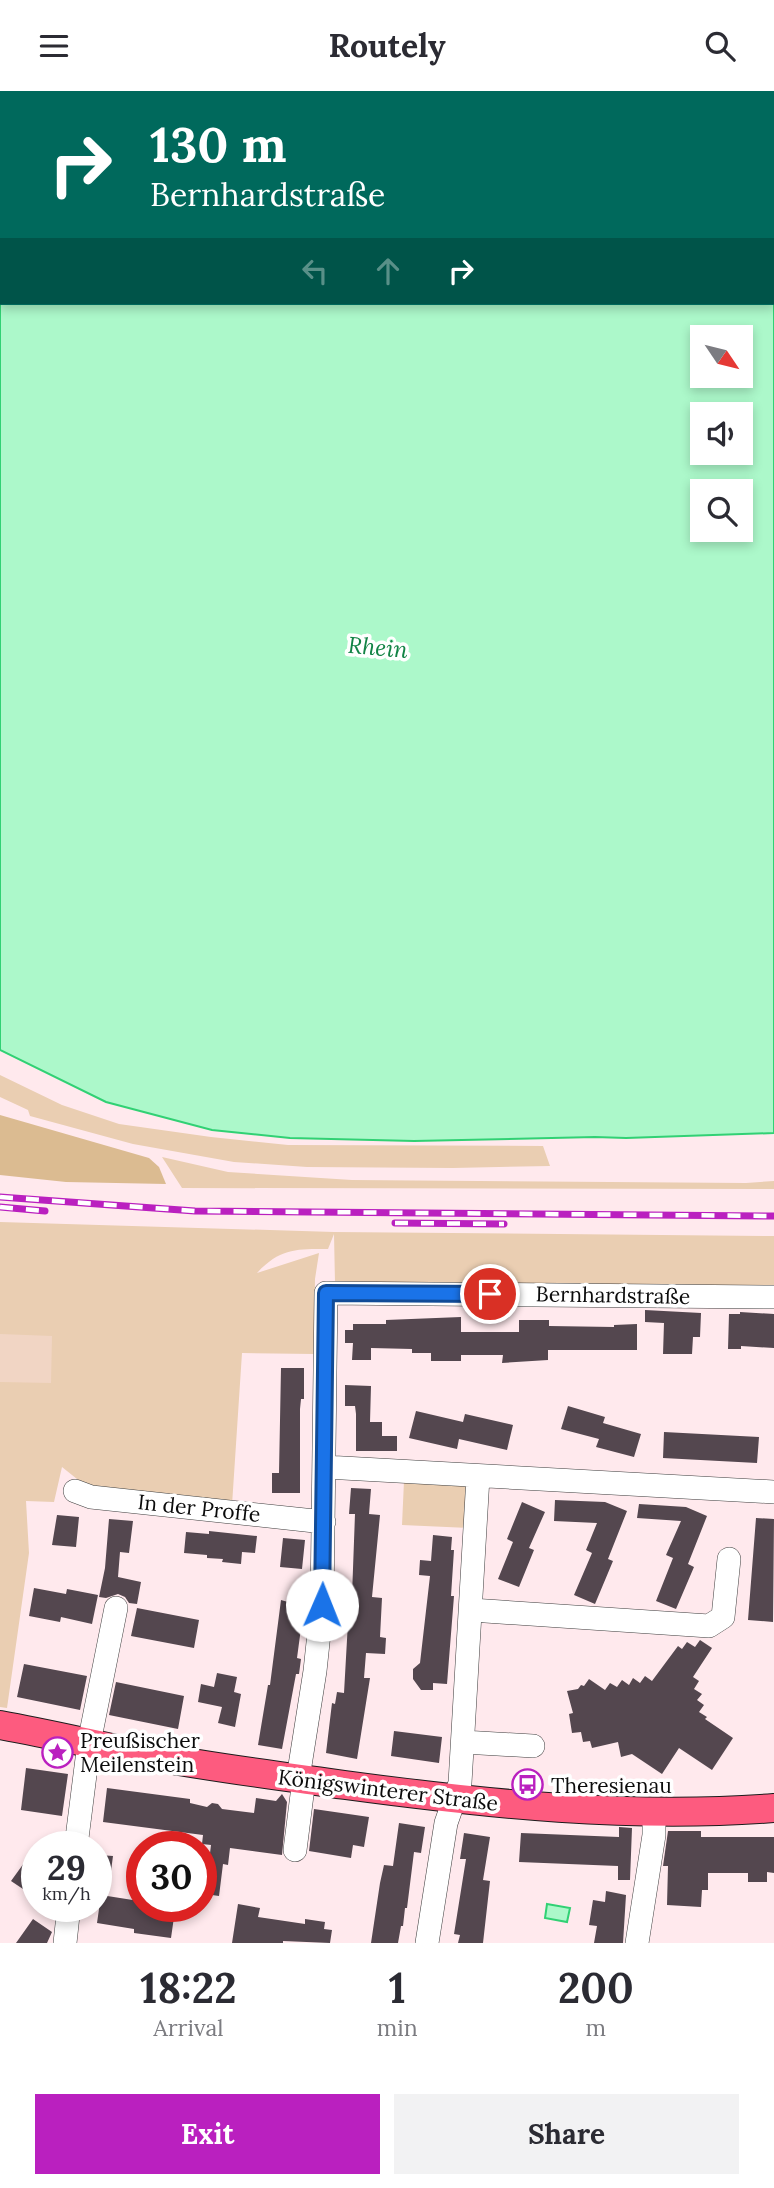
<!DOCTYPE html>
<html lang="en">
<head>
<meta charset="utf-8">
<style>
  body { margin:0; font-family:Lora,serif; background:#f2f2f3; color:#2b2b33; height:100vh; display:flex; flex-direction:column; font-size:26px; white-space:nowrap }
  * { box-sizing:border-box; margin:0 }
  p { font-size:23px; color:#7c7c81 }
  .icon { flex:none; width:38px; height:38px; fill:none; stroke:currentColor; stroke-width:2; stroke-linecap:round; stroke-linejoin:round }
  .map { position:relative; height:1852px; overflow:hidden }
  .side { display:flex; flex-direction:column; background:#fff; flex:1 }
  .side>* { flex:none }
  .banner { position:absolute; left:0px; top:0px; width:775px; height:214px; box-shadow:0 4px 10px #0003; background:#00695c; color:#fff; overflow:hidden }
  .needle { width:46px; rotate:125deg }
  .tools { position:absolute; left:690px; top:234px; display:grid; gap:14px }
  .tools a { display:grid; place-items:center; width:63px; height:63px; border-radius:0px; background:#fff; box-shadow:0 4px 10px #0003; font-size:35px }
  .speed { position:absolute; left:21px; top:1740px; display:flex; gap:14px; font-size:35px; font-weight:700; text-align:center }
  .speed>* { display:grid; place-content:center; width:91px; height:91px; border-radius:50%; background:#fff; box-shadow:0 4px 10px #0003; line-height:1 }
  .speed small { font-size:18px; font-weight:400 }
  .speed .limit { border:10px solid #d22; background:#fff; color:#111 }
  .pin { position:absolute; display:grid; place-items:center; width:60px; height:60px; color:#fff; margin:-30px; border:4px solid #fff; border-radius:50%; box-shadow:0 2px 7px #0007 }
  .me { position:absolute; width:77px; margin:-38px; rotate:1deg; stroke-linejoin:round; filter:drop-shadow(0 0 5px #0008) }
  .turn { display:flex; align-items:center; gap:24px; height:147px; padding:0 35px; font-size:32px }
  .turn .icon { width:91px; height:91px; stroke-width:2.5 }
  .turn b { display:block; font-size:49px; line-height:60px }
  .lanes { display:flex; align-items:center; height:66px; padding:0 35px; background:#0003; justify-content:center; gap:35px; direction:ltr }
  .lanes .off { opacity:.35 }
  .eta { display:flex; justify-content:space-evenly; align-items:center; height:119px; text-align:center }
  .eta b { font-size:42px; font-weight:700; line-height:49px }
  .action { display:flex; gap:14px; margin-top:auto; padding:14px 35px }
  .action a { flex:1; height:80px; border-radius:0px; background:#ba20bf; color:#fff; font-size:28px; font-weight:700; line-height:80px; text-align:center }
  .action a+a { background:#f2f2f3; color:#2b2b33 }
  header { display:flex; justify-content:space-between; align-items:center; height:91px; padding:0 35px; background:#fff; font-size:32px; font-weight:700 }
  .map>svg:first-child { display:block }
  .green { fill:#eaceb2 }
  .forest { fill:#dbbb91 }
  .pitch { fill:#f1d5c4 }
  .water { fill:#acf8ca; stroke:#31d174; stroke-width:2; fill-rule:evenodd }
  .building { fill:#54474f }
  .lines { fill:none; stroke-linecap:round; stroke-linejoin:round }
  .minor-casing { stroke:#3e3e3e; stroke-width:24 }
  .major-casing { stroke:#1c1c1c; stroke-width:30 }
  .minor { stroke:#fff; stroke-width:23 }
  .major { stroke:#fd5b7f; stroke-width:28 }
  .rail-casing { stroke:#ba20bf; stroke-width:7 }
  .rail { stroke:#fff; stroke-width:4.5; stroke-dasharray:13; stroke-linecap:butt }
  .route-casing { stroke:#114b97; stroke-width:18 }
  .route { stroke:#1a73e8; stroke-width:12 }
  .labels { text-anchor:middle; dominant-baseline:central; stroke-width:7; stroke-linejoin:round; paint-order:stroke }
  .street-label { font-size:21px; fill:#0b0b0b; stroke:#fff }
  .poi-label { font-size:21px; fill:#0b0b0b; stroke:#fff; text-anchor:start }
  .water-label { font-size:23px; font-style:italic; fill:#128345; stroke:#fff }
</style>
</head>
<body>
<header><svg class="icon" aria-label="menu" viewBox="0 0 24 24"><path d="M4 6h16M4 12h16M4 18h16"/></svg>Routely<svg class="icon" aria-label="search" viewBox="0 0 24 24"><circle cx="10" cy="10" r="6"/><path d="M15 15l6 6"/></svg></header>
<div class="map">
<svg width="774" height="1852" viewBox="0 0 774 1852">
  <rect width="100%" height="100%" fill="#ffe9ed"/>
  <!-- green -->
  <path class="green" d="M 0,984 L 62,1014 L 119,1033 L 211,1046 L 288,1054 L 543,1055 L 550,1075 L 453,1077 L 307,1076 L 234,1071 L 133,1053 L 30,1025 L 28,1019 L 0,1006 Z
    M 162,1066 L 228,1081 L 352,1089 L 746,1092 L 774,1090 L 774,1098 L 182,1097 Z
    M 0,1131 L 334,1141 L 774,1145 L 774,1195 L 335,1192 L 334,1143 L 328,1158 C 297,1158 280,1157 257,1182 L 319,1162 L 315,1188 L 314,1263 L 242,1262 L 232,1414 L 92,1400 L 62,1376 L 54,1411 L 26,1410 L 29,1462 L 7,1617 L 0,1616 Z
    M 404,1390 L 466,1395 L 469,1399 L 469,1437 L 402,1434 Z"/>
  <!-- forest -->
  <path class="forest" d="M 0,1024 L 149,1067 L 159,1076 L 166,1093 L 66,1091 L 0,1084 Z"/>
  <!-- pitch -->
  <path class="pitch" d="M 0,1243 L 52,1245 L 51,1292 L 0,1291 Z"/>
  <!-- water -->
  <path class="water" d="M 0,0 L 391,2 L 2,2 L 2,212 L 774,212 L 774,35 L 774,1042 L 626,1047 L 595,1046 L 414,1050 L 290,1047 L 212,1039 L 106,1011 L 0,959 ZM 702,247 L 740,247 L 740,285 L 702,285 ZM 702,324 L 740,324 L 740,362 L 702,362 ZM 702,401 L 740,401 L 740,439 L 702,439 Z
    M 547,1813 L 570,1817 L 567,1831 L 545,1827 Z"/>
  <!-- building -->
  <path class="building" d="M 645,1219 L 701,1222 L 700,1246 L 693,1246 L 692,1263 L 663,1263 L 664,1232 L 645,1231 Z
    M 740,1221 L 774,1223 L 774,1257 L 741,1255 L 741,1258 L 728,1258 L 729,1223 L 740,1223 Z
    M 461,1226 L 461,1241 L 519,1241 L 519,1229 L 549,1229 L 549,1235 L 614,1236 L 614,1234 L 637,1233 L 637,1259 L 548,1259 L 548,1269 L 502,1272 L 503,1264 L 461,1264 L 461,1270 L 431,1270 L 431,1262 L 412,1262 L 412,1258 L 371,1257 L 371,1269 L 352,1269 L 353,1252 L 345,1252 L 345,1239 L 353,1239 L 353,1233 L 386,1233 L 386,1229 Z
    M 281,1277 L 304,1277 L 304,1308 L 301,1308 L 300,1318 L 300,1402 L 272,1402 L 272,1382 L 279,1382 Z
    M 345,1294 L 371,1295 L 370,1331 L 382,1331 L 382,1345 L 397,1345 L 397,1360 L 356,1360 L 356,1323 L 355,1315 L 345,1315 Z
    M 568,1315 L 605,1326 L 603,1332 L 641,1343 L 634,1366 L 596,1356 L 599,1348 L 561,1338 Z
    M 416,1320 L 463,1331 L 465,1323 L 513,1334 L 507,1359 L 459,1348 L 457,1358 L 409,1347 Z
    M 664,1341 L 759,1346 L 757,1372 L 663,1367 Z
    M 351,1397 L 371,1398 L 369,1423 L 380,1424 L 372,1506 L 382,1507 L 380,1546 L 386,1547 L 385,1563 L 366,1562 L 364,1587 L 370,1587 L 357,1668 L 326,1662 L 332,1612 L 335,1613 L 337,1601 L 344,1602 L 348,1531 L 351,1532 L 355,1423 L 349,1423 Z
    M 555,1409 L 605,1411 L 627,1420 L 608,1468 L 613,1470 L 595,1513 L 574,1504 L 592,1462 L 586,1459 L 597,1432 L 554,1430 Z
    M 522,1411 L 545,1421 L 529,1457 L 534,1459 L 519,1496 L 498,1488 L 513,1451 L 507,1448 Z
    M 639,1413 L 686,1416 L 707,1425 L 688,1473 L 694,1476 L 676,1518 L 656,1510 L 673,1467 L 666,1464 L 681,1430 L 637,1427 Z
    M 57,1424 L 79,1426 L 76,1456 L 52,1454 Z
    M 756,1427 L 774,1428 L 773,1531 L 748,1529 Z
    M 109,1428 L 133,1430 L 129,1462 L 120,1461 L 118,1486 L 141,1491 L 137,1513 L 129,1512 L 125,1506 L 118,1503 L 106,1507 L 99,1506 L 105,1477 Z
    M 209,1440 L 257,1445 L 255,1462 L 242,1461 L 241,1473 L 222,1471 L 223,1468 L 207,1467 L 207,1464 L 184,1462 L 186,1441 L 209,1443 Z
    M 433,1444 L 452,1446 L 451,1459 L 454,1459 L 451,1505 L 454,1505 L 447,1593 L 433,1592 L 433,1599 L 421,1599 L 413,1588 L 413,1578 L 420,1572 L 430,1485 L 419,1484 L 420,1469 L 431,1470 Z
    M 283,1447 L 305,1449 L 302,1478 L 280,1476 Z
    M 34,1497 L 66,1503 L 67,1498 L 98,1504 L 92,1533 L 61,1526 L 60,1531 L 29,1525 Z
    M 281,1509 L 295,1513 L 294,1520 L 306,1522 L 303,1538 L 301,1537 L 297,1567 L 301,1568 L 299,1583 L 296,1583 L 282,1658 L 258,1654 L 268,1594 L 270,1594 Z
    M 137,1517 L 199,1529 L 194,1557 L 131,1545 Z
    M 700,1549 L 712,1557 L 693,1586 L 699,1590 L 694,1598 L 702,1603 L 697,1609 L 704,1614 L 699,1621 L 707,1626 L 705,1628 L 733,1647 L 712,1679 L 679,1657 L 662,1683 L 632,1663 L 621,1666 L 618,1651 L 592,1657 L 590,1650 L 583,1651 L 581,1641 L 572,1642 L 569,1623 L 573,1622 L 567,1600 L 578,1598 L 581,1594 L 584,1595 L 589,1588 L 605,1599 L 610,1592 L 617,1596 L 622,1589 L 629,1594 L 633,1587 L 640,1592 L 645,1585 L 652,1590 L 678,1555 L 682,1558 L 687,1551 L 695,1556 Z
    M 24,1573 L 87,1585 L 80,1619 L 17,1606 Z
    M 217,1582 L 237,1586 L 234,1601 L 241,1603 L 235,1636 L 218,1632 L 222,1616 L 198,1611 L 201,1593 L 214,1596 Z
    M 116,1591 L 184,1605 L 178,1638 L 109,1624 Z
    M 394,1640 L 442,1646 L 439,1672 L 391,1665 Z
    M 26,1677 L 68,1683 L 62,1725 L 21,1719 Z
    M 107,1697 L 190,1708 L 190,1712 L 207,1716 L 212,1712 L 218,1713 L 222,1718 L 254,1722 L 256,1707 L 276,1710 L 282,1703 L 287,1711 L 282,1764 L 230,1757 L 228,1774 L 223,1773 L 219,1805 L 205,1803 L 211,1754 L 202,1753 L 203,1744 L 103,1731 Z
    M 314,1718 L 369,1726 L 364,1756 L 353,1754 L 351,1767 L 309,1760 Z
    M 399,1732 L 425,1736 L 421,1762 L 414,1761 L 407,1817 L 405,1817 L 403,1835 L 401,1835 L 398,1852 L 371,1852 L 380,1792 L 384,1774 L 393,1775 Z
    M 619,1736 L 632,1737 L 630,1789 L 618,1789 L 618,1775 L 519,1771 L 521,1742 L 619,1746 Z
    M 668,1740 L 701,1740 L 701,1746 L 774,1746 L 774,1782 L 767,1781 L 767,1791 L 748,1791 L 748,1782 L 708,1782 L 708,1799 L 702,1799 L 701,1816 L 667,1814 L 668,1775 L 663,1775 Z
    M 464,1742 L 490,1746 L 483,1789 L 490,1790 L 483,1852 L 458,1852 L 460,1844 L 454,1843 L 466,1768 L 460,1768 Z
    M 37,1754 L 37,1798 L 32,1804 L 11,1790 Z
    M 99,1764 L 113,1765 L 111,1780 L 97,1779 Z
    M 606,1800 L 626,1804 L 623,1852 L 594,1852 L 597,1835 L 589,1834 L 593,1809 L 605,1811 Z
    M 101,1804 L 139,1810 L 138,1814 L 142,1815 L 175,1819 L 171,1847 L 134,1842 L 134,1838 L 97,1832 Z
    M 238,1813 L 260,1817 L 258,1826 L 305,1833 L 305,1828 L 325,1831 L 324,1838 L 332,1839 L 330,1852 L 283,1850 L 283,1852 L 232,1852 Z
    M 33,1828 L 52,1841 L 47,1852 L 16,1852 Z"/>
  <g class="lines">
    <defs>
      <path id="minor" d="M 325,1376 L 774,1401
        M 75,1400 L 91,1406 L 324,1431
        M 471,1519 L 709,1535 L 723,1526 L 729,1468
        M 463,1651 L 533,1655
        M 298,1687 L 315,1580 L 322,1514 L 326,1202 L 774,1206
        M 76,1755 L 89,1652 L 116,1517
        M 295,1759 L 304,1688
        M 65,1852 L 69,1815
        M 427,1852 L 446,1732 L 460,1692 L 478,1386
        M 637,1852 L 654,1744 L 654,1720"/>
      <path id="major" d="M 0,1634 C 50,1643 100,1655 151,1665 C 215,1677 280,1685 345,1694 C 486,1713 631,1728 774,1717"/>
    </defs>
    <!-- minor casing -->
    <use href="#minor" class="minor-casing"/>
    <!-- major casing -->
    <use href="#major" class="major-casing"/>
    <!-- minor -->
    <use href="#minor" class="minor"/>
    <!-- major -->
    <use href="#major" class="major"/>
    <defs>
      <path id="rail" d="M 0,1106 L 195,1120 L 774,1125
        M 0,1116 L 45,1120
        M 395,1132 L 504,1133"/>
    </defs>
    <!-- rail casing -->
    <use href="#rail" class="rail-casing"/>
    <!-- rail -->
    <use href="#rail" class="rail"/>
  </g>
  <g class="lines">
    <defs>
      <path id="route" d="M 322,1514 L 326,1202 L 490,1203"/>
    </defs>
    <!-- route casing -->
    <use href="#route" class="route-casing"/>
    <!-- route -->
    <use href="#route" class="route"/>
  </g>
  <!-- icons -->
  <defs>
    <symbol id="sight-ring" viewBox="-11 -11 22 22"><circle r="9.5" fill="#fff" stroke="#ba20bf" stroke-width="1.5"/><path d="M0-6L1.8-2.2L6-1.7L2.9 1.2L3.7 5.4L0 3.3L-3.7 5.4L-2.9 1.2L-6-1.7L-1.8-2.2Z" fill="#ba20bf"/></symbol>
    <symbol id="bus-ring" viewBox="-11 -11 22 22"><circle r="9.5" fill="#fff" stroke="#ba20bf" stroke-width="1.5"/><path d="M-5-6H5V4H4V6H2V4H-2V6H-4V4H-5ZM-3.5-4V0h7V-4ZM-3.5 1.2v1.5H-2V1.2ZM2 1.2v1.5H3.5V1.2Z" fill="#ba20bf"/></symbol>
  </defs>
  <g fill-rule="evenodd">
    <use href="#sight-ring" x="40" y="1644" width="35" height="35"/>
    <use href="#bus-ring" x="510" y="1676" width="35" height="35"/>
  </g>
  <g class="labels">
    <!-- street labels -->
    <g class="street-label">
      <text transform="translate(613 1204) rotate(1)">Bernhardstraße</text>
      <text transform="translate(199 1417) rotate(6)">In der Proffe</text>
      <text transform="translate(388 1699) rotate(7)">Königswinterer Straße</text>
    </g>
    <!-- poi labels -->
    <g class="poi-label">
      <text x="80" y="1649">Preußischer<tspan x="80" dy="24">Meilenstein</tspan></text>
      <text x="551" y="1694">Theresienau</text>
    </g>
    <!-- water labels -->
    <g class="water-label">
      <text transform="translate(378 556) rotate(5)">Rhein</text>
    </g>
  </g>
</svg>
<div class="tools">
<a><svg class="needle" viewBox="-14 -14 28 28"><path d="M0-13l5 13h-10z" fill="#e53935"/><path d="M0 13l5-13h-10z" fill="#7c7c81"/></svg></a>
<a><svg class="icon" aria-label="sound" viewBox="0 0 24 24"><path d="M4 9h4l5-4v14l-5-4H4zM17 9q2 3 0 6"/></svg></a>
<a><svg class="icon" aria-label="search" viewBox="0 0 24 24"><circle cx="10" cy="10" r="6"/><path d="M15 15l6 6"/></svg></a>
</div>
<div class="speed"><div>29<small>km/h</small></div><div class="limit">30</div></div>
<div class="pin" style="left:490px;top:1203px;background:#d93025"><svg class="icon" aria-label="arrive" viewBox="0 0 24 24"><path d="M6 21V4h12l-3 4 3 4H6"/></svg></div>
<svg class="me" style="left:322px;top:1514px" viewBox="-20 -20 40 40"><circle r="19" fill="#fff"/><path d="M0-13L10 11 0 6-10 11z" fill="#1a73e8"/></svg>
<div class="banner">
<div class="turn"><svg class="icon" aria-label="right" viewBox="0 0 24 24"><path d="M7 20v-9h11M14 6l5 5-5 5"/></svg><div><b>130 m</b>Bernhardstraße</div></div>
<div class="lanes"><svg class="icon off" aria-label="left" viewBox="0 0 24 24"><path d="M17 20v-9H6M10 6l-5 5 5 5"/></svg><svg class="icon off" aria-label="ahead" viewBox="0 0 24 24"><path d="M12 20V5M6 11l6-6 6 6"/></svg><svg class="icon" aria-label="right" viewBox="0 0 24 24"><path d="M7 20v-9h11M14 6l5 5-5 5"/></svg></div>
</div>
</div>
<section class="side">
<div class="eta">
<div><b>18:22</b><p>Arrival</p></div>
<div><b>1</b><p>min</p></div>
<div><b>200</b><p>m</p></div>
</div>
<div class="action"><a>Exit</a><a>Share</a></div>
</section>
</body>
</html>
